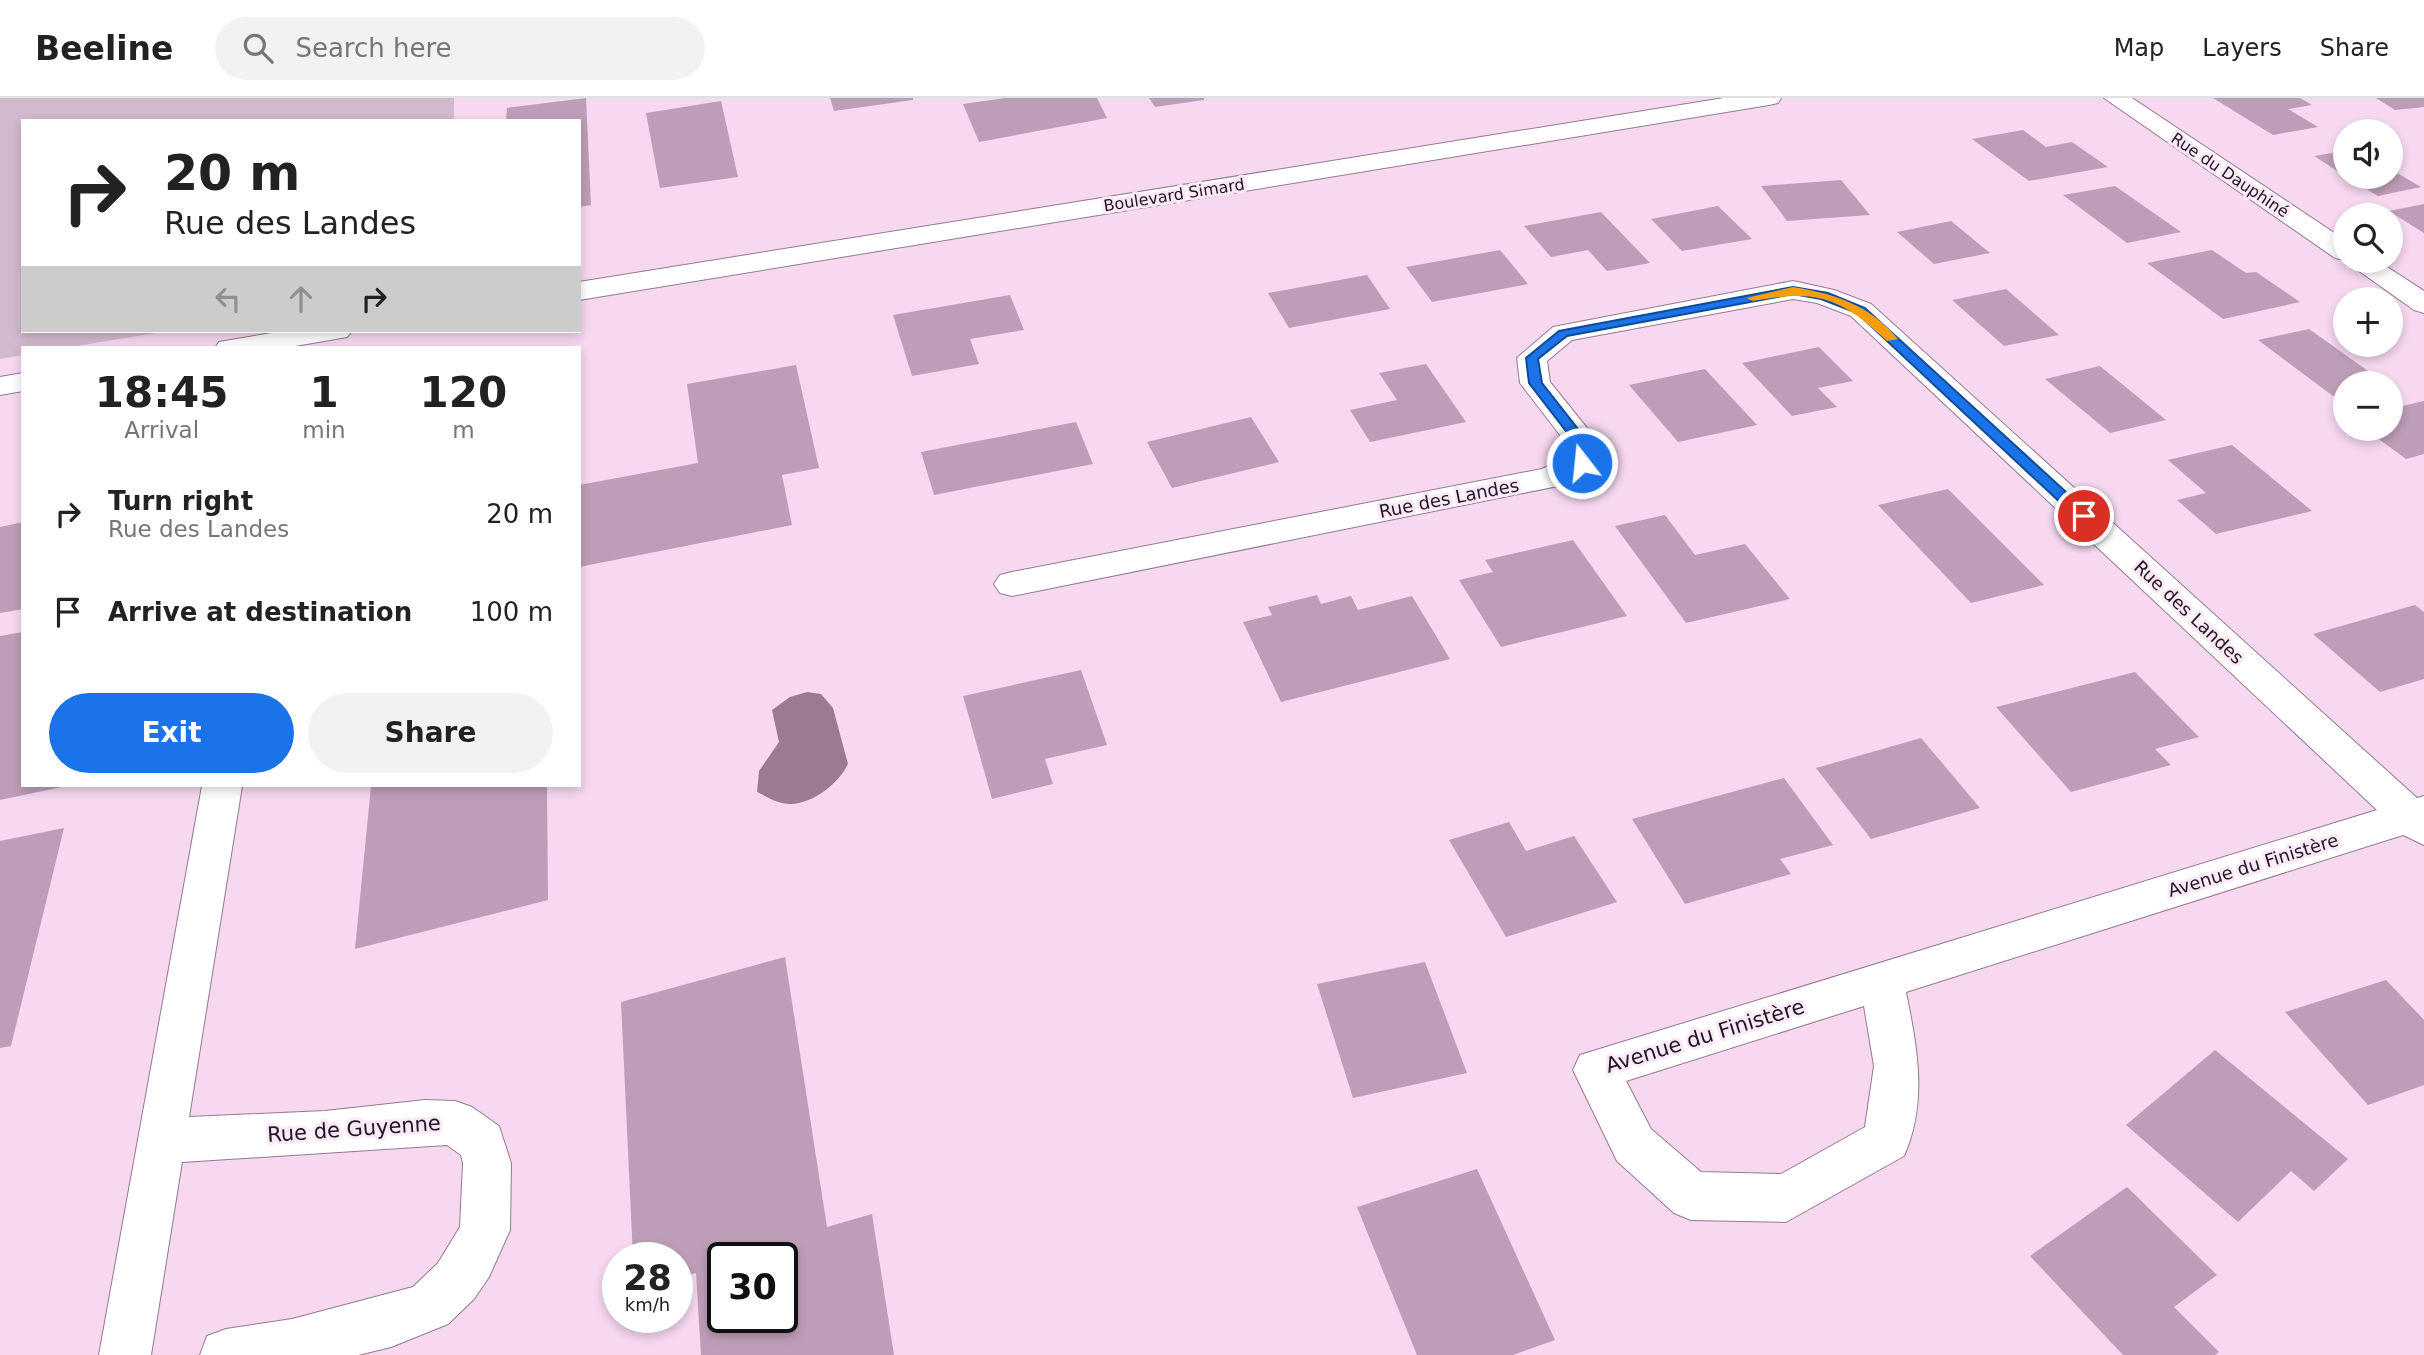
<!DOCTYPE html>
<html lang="en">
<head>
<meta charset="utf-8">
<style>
  body { margin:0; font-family:"DejaVu Sans",sans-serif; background:#f2f2f2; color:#222; height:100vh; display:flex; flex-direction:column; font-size:26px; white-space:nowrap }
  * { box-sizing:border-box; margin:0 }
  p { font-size:23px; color:#767676 }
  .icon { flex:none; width:38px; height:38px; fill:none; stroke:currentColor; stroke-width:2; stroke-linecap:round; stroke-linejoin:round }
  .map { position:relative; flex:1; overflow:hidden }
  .sheet { position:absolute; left:21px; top:248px; width:560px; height:441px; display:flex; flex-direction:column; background:#fff; border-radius:0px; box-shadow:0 4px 10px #0003 }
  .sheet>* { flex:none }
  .banner { position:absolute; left:21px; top:21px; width:560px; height:214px; border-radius:0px; box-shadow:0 4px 10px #0003; background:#fff; color:#222; overflow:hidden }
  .controls { position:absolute; left:2333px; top:21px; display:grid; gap:14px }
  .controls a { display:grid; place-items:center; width:70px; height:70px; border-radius:50%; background:#fff; box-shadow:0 4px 10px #0003; font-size:35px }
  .speed { position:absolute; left:602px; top:1144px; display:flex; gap:14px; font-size:35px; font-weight:700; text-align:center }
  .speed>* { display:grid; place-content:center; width:91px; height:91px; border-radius:50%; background:#fff; box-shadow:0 4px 10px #0003; line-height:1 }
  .speed small { font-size:18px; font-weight:400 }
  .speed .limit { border:4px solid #111; border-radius:10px; background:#fff; color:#111 }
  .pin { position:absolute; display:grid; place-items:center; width:60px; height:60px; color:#fff; margin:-30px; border:4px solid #fff; border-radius:50%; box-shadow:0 2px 7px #0007 }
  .me { position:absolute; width:77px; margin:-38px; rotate:344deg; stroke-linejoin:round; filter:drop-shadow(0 0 5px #0008) }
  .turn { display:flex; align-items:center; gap:24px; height:147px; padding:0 28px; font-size:32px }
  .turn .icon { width:91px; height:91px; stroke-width:2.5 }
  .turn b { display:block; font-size:49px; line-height:60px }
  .lanes { display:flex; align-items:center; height:66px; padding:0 28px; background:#0003; justify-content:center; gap:35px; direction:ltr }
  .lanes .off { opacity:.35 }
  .eta { display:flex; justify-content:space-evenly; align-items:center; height:119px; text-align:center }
  .eta b { font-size:42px; font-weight:700; line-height:49px }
  .primary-button { display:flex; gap:14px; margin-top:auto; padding:14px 28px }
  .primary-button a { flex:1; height:80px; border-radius:42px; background:#1a73e8; color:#fff; font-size:28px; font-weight:700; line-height:80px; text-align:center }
  .primary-button a+a { background:#f2f2f2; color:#222 }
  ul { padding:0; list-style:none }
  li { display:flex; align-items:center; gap:21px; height:98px; padding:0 28px }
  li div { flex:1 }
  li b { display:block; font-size:26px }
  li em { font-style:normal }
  header { display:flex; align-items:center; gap:42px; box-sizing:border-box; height:98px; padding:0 35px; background:#fff; border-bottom:2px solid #e0e0e0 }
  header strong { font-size:33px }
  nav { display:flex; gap:38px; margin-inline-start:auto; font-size:24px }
  .search { width:490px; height:63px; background:#f2f2f2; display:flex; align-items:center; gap:18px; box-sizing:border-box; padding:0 24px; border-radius:38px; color:#767676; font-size:26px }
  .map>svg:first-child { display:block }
  .green { fill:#d2bace }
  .water { fill:#997b94 }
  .building { fill:#bd9eb8; fill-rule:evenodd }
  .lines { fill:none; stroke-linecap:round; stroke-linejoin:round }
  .minor-casing { stroke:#947990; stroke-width:2 }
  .secondary-casing { stroke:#947990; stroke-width:2 }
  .minor { fill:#fff; fill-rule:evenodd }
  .secondary { fill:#fff; fill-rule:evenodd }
  .route { fill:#1a73e8; stroke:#114b97; stroke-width:2 }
  .slow { fill:#f59e0b }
  .labels { text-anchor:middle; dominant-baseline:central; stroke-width:6; stroke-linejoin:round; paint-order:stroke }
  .far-street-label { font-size:16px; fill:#20161f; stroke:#fce9f8 }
  .street-label { font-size:18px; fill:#20161f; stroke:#fce9f8 }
  .near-street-label { font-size:21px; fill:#20161f; stroke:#fce9f8 }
</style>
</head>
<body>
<header>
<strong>Beeline</strong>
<div class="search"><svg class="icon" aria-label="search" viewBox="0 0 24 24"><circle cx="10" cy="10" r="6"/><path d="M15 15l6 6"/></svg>Search here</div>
<nav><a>Map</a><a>Layers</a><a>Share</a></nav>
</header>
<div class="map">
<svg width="2424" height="1257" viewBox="0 0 2424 1257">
  <rect width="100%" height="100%" fill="#f6d8f1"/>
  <!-- green -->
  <path class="green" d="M 0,0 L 454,0 L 454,23 L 23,23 L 23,233 L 168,233 L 64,250 L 23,250 L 23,257 L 0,261 Z"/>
  <!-- water -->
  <path class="water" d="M 807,594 L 821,596 L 833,610 L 848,666 C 838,687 807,711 782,705 C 773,703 764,697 757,694 L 759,673 L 779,644 L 772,612 L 790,599 Z"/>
  <!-- building -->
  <path class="building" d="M 586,0 L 591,107 L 579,109 L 579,23 L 506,23 L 507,10 Z
    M 830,0 L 913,0 L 913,2 L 834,13 Z
    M 1005,0 L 1097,0 L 1107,20 L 979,44 L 963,6 Z
    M 1149,0 L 1204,0 L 1204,2 L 1155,9 Z
    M 2213,0 L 2300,0 L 2312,7 L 2288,11 L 2318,29 L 2273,37 Z
    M 2376,0 L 2424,0 L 2424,9 L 2395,12 Z
    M 721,3 L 738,79 L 660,90 L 646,15 Z
    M 2023,32 L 2046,49 L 2072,44 L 2108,69 L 2029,83 L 1972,41 Z
    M 2345,53 L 2345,78 L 2314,58 Z
    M 2390,71 L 2421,89 L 2378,98 L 2346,79 L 2390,79 Z
    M 1841,82 L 1870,117 L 1787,123 L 1761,88 Z
    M 2115,88 L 2181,134 L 2127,145 L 2063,97 Z
    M 2424,106 L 2424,135 L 2389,113 Z
    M 1718,108 L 1752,141 L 1682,153 L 1651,121 Z
    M 1601,114 L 1650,165 L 1607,173 L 1588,152 L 1551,159 L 1524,128 Z
    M 1951,123 L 1990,155 L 1934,166 L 1897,134 Z
    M 1500,152 L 1528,186 L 1432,204 L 1406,169 Z
    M 2212,152 L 2246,175 L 2256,174 L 2300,204 L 2223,221 L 2147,165 Z
    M 1367,177 L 1390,211 L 1289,230 L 1268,195 Z
    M 2006,191 L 2059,237 L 2004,248 L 1952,202 Z
    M 1010,197 L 1024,232 L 970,241 L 979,266 L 912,278 L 893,217 Z
    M 2309,231 L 2385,285 L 2345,285 L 2345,295 L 2333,298 L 2258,242 Z
    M 1819,249 L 1853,283 L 1818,290 L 1837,309 L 1792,318 L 1742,265 Z
    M 1426,266 L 1466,324 L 1370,344 L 1350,312 L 1397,302 L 1379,275 Z
    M 796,267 L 819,370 L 782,377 L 792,427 L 579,469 L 579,387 L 698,365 L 687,286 Z
    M 2100,268 L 2166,322 L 2110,335 L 2045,281 Z
    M 1705,271 L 1757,327 L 1678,344 L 1629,287 Z
    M 2424,303 L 2424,356 L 2406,361 L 2365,331 L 2390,331 L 2390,311 Z
    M 1251,319 L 1279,364 L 1172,390 L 1147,344 Z
    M 1076,324 L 1093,366 L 934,397 L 921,354 Z
    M 2232,347 L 2312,413 L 2216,436 L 2177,402 L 2206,395 L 2168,362 Z
    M 1948,391 L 2044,487 L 1971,505 L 1878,407 Z
    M 1665,417 L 1695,457 L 1745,446 L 1790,501 L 1686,525 L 1615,428 Z
    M 23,424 L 23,511 L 0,515 L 0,429 Z
    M 1573,442 L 1627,518 L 1501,549 L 1459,482 L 1493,474 L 1485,462 Z
    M 1317,497 L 1321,506 L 1351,498 L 1358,512 L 1412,498 L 1450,561 L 1281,604 L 1243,524 L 1272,517 L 1268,509 Z
    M 2415,507 L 2424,514 L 2424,581 L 2380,594 L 2313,536 Z
    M 23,534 L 23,688 L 62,689 L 0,702 L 0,538 Z
    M 1081,572 L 1107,647 L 1045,661 L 1053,686 L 992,701 L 963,598 Z
    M 2135,574 L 2199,639 L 2155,651 L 2171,667 L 2071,694 L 1996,609 Z
    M 1921,640 L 1980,710 L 1871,741 L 1816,670 Z
    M 1784,680 L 1833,747 L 1780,761 L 1791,776 L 1685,806 L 1632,721 Z
    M 371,688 L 547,688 L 548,802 L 355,851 Z
    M 1509,724 L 1526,753 L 1574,738 L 1617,804 L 1506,839 L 1449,742 Z
    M 64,730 L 11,948 L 0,950 L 0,743 Z
    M 785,859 L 827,1129 L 872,1116 L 894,1257 L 701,1257 L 696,1175 L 677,1180 L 677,1160 L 633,1160 L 621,904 ZM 723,1160 L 782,1160 L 782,1220 L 723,1220 Z
    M 1425,864 L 1467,975 L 1353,1000 L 1317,886 Z
    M 2386,882 L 2424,922 L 2424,987 L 2368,1007 L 2285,914 Z
    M 2215,952 L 2348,1061 L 2314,1093 L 2291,1073 L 2238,1124 L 2126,1027 Z
    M 1477,1071 L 1555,1242 L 1513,1257 L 1417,1257 L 1357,1109 Z
    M 2127,1089 L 2217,1177 L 2174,1209 L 2219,1254 L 2215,1257 L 2123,1257 L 2030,1158 Z"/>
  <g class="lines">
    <defs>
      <path id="minor" d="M 2104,0 L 2132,0 L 2345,142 L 2345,162 L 2335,160 Z
        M 2345,163 L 2378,163 L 2424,193 L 2424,215 L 2414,212 Z
        M 1793,183 L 1834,192 L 1871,206 L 2417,700 L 2424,698 L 2424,747 L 2403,737 L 1906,894 C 1917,949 1928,1004 1904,1058 L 1786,1124 L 1691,1122 L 1674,1115 L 1617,1063 L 1573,972 L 1580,957 L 2377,712 L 1851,218 L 1817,205 L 1793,201 L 1572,242 L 1547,263 L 1550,284 L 1595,340 L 1598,365 L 1593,372 L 1563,387 L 1012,498 L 1000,495 L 994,486 L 1000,477 L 1012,474 L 1542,371 L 1565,360 L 1563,341 L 1520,285 L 1517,260 L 1553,229 ZM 1864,908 L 1874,968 L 1865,1029 L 1781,1076 L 1701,1074 L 1651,1031 L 1626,983 Z
        M 202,688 L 242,688 L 189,1019 L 325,1013 L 425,1002 L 455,1003 L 472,1009 L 499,1028 L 511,1065 L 510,1132 L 489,1179 L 474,1201 L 448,1226 L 391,1249 L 358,1257 L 200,1257 L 207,1238 L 226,1231 L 292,1221 L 413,1189 L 438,1165 L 460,1129 L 463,1065 L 461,1057 L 447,1047 L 182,1064 L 151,1257 L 99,1257 Z"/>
      <path id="secondary" d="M 1724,0 L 1781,0 L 1778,5 L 1769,7 L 579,202 L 579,184 Z
        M 283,233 L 352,233 L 347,239 L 284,250 L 215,250 L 219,244 Z
        M 23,275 L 23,293 L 0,297 L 0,279 Z"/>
    </defs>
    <!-- minor casing -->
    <use href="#minor" class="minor-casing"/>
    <!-- secondary casing -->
    <use href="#secondary" class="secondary-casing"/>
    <!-- minor -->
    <use href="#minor" class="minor"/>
    <!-- secondary -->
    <use href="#secondary" class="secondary"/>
  </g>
  <!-- route -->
  <path class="route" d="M 1793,189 L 1828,195 L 1865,210 L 2089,415 L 2089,422 L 2079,422 L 1857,215 L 1821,201 L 1793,196 L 1567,238 L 1538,261 L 1542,285 L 1585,340 L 1587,368 L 1578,368 L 1572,341 L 1529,285 L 1526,260 L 1559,233 Z"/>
  <!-- slow -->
  <path class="slow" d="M 1793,189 C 1835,196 1870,207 1898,241 L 1887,243 C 1840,199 1817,191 1753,203 L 1747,200 Z"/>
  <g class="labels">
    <!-- far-street labels -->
    <g class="far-street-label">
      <text transform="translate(2230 77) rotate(34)">Rue du Dauphiné</text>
      <text transform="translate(1174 97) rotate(-9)">Boulevard Simard</text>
    </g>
    <!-- street labels -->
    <g class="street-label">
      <text transform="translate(1449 400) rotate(-11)">Rue des Landes</text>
      <text transform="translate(2189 514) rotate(43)">Rue des Landes</text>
      <text transform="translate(2253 767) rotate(-17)">Avenue du Finistère</text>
    </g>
    <!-- near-street labels -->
    <g class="near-street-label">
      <text transform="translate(1705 938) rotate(-17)">Avenue du Finistère</text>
      <text transform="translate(354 1031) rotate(-4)">Rue de Guyenne</text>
    </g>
  </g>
</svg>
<div class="controls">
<a><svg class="icon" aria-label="sound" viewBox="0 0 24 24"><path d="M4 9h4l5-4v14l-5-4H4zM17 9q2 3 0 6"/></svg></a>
<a><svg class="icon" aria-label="search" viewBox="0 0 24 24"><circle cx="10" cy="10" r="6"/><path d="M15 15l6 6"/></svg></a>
<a>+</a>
<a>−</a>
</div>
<div class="speed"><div>28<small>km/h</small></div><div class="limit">30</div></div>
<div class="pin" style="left:2084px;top:418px;background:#d93025"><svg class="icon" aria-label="arrive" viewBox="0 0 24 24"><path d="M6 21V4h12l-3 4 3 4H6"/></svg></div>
<svg class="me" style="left:1582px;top:365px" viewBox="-20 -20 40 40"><circle r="17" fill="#1a73e8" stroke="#fff" stroke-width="3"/><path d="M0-11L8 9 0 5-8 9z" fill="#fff"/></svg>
<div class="banner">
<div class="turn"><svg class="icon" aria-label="right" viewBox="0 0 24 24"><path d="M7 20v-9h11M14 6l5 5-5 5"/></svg><div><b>20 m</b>Rue des Landes</div></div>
<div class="lanes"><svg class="icon off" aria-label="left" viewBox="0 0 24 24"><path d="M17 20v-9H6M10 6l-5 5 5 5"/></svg><svg class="icon off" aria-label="ahead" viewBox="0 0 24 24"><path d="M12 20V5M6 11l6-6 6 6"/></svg><svg class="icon" aria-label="right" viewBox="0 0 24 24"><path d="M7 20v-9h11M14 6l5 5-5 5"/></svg></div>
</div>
<section class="sheet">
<div class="eta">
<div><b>18:45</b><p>Arrival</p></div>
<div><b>1</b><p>min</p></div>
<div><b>120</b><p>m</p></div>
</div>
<ul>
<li><svg class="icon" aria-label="right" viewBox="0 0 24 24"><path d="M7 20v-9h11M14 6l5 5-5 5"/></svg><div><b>Turn right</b><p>Rue des Landes</p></div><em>20 m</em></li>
<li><svg class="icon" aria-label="arrive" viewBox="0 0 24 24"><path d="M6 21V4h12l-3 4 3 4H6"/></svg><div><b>Arrive at destination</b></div><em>100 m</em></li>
</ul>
<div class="primary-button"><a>Exit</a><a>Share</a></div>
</section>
</div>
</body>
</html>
